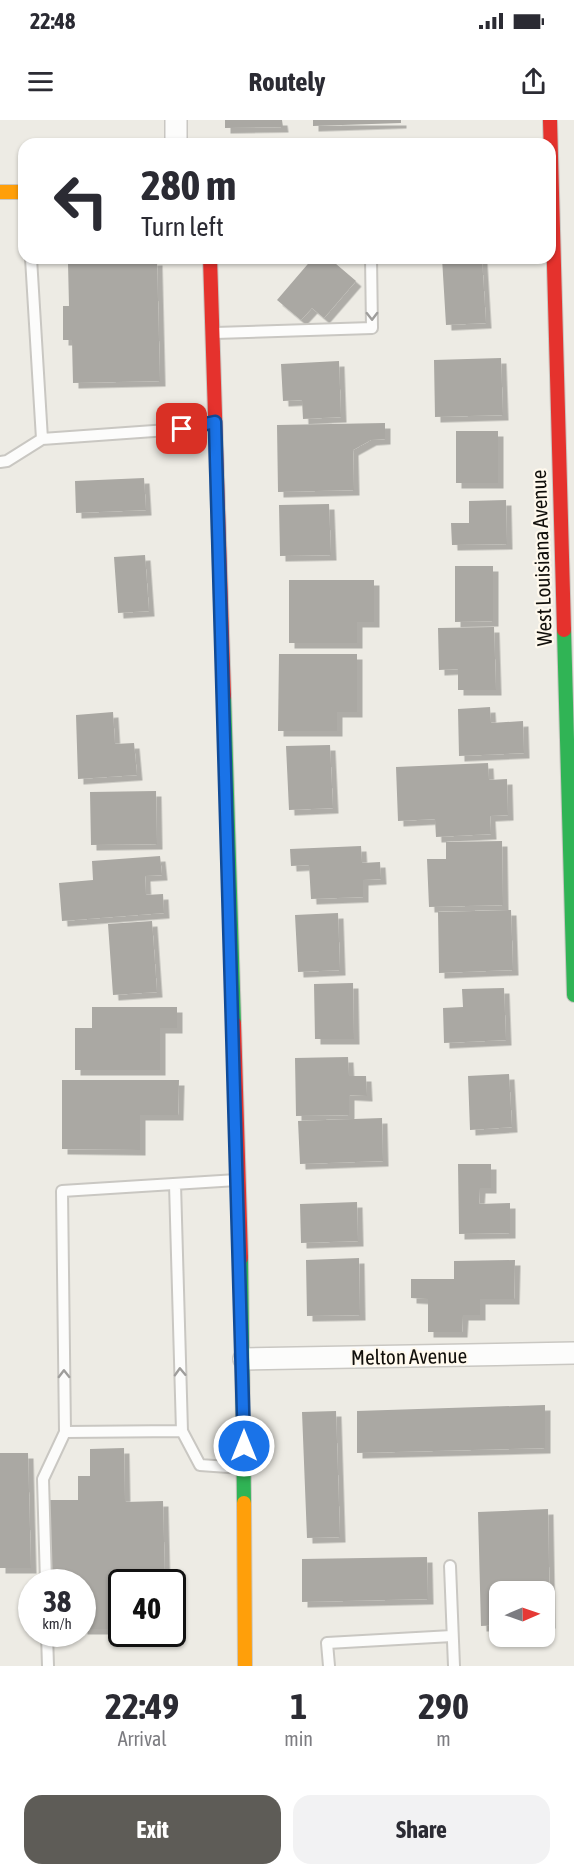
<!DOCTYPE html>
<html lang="en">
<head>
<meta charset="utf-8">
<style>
  body { margin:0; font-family:"Asap Condensed",sans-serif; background:#f2f2f3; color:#2b2b33; height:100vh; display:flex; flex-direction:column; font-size:22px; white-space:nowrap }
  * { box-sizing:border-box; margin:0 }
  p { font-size:20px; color:#7c7c81 }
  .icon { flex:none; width:33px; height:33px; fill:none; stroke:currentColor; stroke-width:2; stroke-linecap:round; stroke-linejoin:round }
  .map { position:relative; height:1546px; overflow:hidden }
  .sheet { display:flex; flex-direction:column; background:#fff; flex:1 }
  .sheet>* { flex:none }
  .banner { position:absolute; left:18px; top:18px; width:538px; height:126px; border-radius:18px; box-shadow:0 2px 4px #0004; background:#fff; color:#2b2b33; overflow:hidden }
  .needle { width:39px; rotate:88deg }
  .tools { position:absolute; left:489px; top:1461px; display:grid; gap:12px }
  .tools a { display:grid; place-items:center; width:66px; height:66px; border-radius:12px; background:#fff; box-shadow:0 2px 4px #0004; font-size:30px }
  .speed { position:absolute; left:18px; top:1449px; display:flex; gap:12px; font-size:30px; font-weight:700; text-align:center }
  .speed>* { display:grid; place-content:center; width:78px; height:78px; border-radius:50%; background:#fff; box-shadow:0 2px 4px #0004; line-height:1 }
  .speed small { font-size:15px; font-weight:400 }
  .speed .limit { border:3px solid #111; border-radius:9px; background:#fff; color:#111 }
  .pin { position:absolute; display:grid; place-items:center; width:51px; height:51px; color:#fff; margin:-26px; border-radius:12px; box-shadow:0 3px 9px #0006 }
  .me { position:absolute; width:66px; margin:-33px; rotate:0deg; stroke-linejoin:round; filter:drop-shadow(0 0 4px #0008) }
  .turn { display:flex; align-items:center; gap:21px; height:126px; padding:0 24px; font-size:27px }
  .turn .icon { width:78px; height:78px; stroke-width:2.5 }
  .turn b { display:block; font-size:42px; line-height:51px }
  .eta { display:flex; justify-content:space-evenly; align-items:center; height:102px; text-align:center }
  .eta b { font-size:36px; font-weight:700; line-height:42px }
  .button { display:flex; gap:12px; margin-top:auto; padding:12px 24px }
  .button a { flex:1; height:69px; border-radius:18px; background:#5e5c57; color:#fff; font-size:24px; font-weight:700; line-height:69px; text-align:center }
  .button a+a { background:#f2f2f3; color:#2b2b33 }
  .status { display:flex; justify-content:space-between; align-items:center; height:42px; padding:0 30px; background:#fff; direction:ltr }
  .status svg { height:16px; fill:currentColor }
  header { display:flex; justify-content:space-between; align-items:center; height:78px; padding:0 24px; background:#fff; font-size:27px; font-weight:700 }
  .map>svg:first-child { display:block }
  .building { fill:#aaa8a3; filter:url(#shadow) }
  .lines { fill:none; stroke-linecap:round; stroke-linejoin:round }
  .lane-casing { stroke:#c9c7c2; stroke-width:14 }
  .street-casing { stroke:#c9c7c2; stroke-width:24 }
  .fast-casing { stroke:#c9c7c2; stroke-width:16 }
  .slow-casing { stroke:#c9c7c2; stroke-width:16 }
  .jam-casing { stroke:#c9c7c2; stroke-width:16 }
  .lane { stroke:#fcfcfb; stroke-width:10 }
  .street { stroke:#fcfcfb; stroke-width:21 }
  .fast { stroke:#30b455; stroke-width:14 }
  .slow { stroke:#ff9f0a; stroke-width:14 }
  .jam { stroke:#e5322d; stroke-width:14 }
  .oneway { stroke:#9e9d9b }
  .route-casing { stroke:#114b97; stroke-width:15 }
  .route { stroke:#1a73e8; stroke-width:10 }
  .labels { text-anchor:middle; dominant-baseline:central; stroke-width:4.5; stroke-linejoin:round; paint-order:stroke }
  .street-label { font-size:21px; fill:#110f0b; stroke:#fff9ed }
</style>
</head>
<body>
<div class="status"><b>22:48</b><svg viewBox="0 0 49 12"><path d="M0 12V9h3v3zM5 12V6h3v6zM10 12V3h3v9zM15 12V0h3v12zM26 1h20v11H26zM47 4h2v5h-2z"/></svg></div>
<header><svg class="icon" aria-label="menu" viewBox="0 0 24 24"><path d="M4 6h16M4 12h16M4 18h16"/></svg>Routely<svg class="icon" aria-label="share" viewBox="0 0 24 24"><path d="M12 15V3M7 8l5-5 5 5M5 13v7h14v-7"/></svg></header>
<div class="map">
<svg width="574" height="1546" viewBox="0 0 574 1546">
  <defs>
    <filter id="shadow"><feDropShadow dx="5.5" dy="5.5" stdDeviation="0" flood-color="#0004"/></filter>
  </defs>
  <rect width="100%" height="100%" fill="#edebe4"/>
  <!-- building -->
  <path class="building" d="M 225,0 L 282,0 L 283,7 L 225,8 Z
    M 313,0 L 401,0 L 401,3 L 313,6 Z
    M 313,138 L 329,138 L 356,161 L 324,198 L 312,188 L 301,200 L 277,180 Z
    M 442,138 L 482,138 L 486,203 L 446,205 Z
    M 157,140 L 160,261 L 73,263 L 72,220 L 63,220 L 63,186 L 69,186 L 68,143 Z
    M 501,238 L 503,295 L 435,297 L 434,240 Z
    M 339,241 L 341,297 L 303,299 L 302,280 L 283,281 L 281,244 Z
    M 385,303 L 385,319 L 371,320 L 353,330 L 354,370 L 278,372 L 277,305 Z
    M 456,311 L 498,311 L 498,363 L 456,363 Z
    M 144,358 L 146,390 L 76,393 L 75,361 Z
    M 506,380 L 507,424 L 452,425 L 451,403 L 469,403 L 469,381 Z
    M 329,384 L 331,435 L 280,436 L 279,385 Z
    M 145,435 L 149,491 L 118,493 L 114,437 Z
    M 455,446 L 493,446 L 493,501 L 455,502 Z
    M 289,460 L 374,460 L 374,502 L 357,502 L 357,523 L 289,523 Z
    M 494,507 L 496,570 L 458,570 L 458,549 L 439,550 L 438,508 Z
    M 279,534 L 357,534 L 357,592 L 337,592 L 337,611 L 278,611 Z
    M 490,587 L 491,603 L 523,601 L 524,633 L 459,636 L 458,589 Z
    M 113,592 L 115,624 L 134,623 L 137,655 L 78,659 L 76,595 Z
    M 330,625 L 333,688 L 289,690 L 286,626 Z
    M 488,643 L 489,660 L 507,659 L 508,695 L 490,696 L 491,714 L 436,717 L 435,699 L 398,701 L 396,647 Z
    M 156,671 L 157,724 L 91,725 L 90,672 Z
    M 502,721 L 503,785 L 429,787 L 427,739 L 446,739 L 446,722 Z
    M 361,726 L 362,743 L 380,742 L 381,759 L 363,760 L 363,777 L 311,779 L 309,745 L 291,746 L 290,729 Z
    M 160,736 L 162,755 L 145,756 L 146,775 L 163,774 L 164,793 L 62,801 L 59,763 L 93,760 L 92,741 Z
    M 511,790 L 513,850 L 439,853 L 438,792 Z
    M 338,793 L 340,850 L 298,852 L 295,795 Z
    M 152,801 L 157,872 L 113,875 L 108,804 Z
    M 353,863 L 354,919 L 315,919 L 314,864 Z
    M 504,868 L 506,920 L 444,923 L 443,888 L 463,887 L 462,869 Z
    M 92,887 L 177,887 L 177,908 L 160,908 L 160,950 L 75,950 L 75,908 L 92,908 Z
    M 348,937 L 349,956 L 366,956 L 367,976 L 349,975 L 349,995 L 296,996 L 295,938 Z
    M 509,954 L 512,1007 L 470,1010 L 468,956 Z
    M 62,960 L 179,960 L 178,995 L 140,995 L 140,1030 L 62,1029 Z
    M 382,998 L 383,1041 L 300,1044 L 298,1001 Z
    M 458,1044 L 491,1044 L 491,1068 L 480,1068 L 479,1084 L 510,1083 L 510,1113 L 459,1114 Z
    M 357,1082 L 358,1121 L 301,1123 L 300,1084 Z
    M 359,1138 L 360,1195 L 307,1196 L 306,1140 Z
    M 515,1140 L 514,1179 L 480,1179 L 480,1195 L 463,1195 L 462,1212 L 428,1212 L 428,1179 L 411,1178 L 411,1159 L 454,1159 L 454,1141 Z
    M 545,1285 L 545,1328 L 357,1333 L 357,1291 Z
    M 336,1291 L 340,1417 L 307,1418 L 302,1292 Z
    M 124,1328 L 125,1382 L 163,1381 L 165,1462 L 122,1462 L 122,1509 L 82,1509 L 82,1462 L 51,1462 L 49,1380 L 78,1380 L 78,1356 L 90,1356 L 90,1329 Z
    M 0,1333 L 28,1333 L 31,1448 L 0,1448 Z
    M 548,1389 L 550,1503 L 544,1504 L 544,1472 L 500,1472 L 500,1505 L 481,1506 L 478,1392 Z
    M 427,1437 L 428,1479 L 302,1482 L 302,1439 Z"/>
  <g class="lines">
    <defs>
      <path id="lane" d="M 31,138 L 42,319 L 182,309 L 213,303
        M 215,213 L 372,208 L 371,138
        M 0,342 L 7,341 L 42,319
        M 175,1064 L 182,1311
        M 65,1312 L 182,1311 L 200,1345 L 242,1348
        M 450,1446 L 454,1546
        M 46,1462 L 43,1359 L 65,1312 L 62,1071 L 237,1060
        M 47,1514 L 48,1546
        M 329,1546 L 327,1523 L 452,1516"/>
      <path id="street" d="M 176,0 L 176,24
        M 244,1239 L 574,1233"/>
      <path id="fast" d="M 564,510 L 574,875
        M 224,576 L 234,903
        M 241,1138 L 244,1383"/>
      <path id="slow" d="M 0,72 L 24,72
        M 244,1383 L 245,1546"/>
      <path id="jam" d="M 550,0 L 564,510
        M 210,138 L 224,576
        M 234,903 L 241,1138"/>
    </defs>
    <!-- lane casing -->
    <use href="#lane" class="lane-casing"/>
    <!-- street casing -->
    <use href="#street" class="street-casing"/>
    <!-- fast casing -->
    <use href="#fast" class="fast-casing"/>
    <!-- slow casing -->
    <use href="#slow" class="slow-casing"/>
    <!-- jam casing -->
    <use href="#jam" class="jam-casing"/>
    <!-- lane -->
    <use href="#lane" class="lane"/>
    <!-- street -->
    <use href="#street" class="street"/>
    <!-- fast -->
    <use href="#fast" class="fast"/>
    <!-- slow -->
    <use href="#slow" class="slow"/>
    <!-- jam -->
    <use href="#jam" class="jam"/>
  </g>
  <!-- one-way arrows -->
  <defs><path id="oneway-chevron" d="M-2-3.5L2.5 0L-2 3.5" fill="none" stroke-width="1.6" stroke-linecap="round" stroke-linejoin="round" transform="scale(1.5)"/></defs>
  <g class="oneway">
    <use href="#oneway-chevron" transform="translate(372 196) rotate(89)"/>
    <use href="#oneway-chevron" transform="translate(180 1252) rotate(-92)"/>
    <use href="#oneway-chevron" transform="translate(64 1254) rotate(-91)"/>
  </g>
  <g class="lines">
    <defs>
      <path id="route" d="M 182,309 L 215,302 L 244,1326"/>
    </defs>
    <!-- route casing -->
    <use href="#route" class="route-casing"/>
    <!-- route -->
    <use href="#route" class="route"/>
  </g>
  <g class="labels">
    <!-- street labels -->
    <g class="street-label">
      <text transform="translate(541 438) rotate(-92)">West Louisiana Avenue</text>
      <text transform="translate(409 1236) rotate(-1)">Melton Avenue</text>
    </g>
  </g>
</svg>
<div class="tools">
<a><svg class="needle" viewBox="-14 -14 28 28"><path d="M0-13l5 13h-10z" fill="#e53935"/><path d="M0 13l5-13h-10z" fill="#7c7c81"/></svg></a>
</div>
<div class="speed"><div>38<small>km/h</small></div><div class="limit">40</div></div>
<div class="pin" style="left:182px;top:309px;background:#d93025"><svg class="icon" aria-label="arrive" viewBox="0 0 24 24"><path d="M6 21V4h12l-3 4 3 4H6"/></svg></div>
<svg class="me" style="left:244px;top:1326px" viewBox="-20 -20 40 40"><circle r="17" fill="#1a73e8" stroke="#fff" stroke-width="3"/><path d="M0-11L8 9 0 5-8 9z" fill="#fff"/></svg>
<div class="banner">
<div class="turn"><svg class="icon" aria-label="left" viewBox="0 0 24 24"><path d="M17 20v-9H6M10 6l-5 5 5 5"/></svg><div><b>280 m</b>Turn left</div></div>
</div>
</div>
<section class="sheet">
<div class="eta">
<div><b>22:49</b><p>Arrival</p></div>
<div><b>1</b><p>min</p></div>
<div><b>290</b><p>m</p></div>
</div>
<div class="button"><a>Exit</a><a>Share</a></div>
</section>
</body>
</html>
